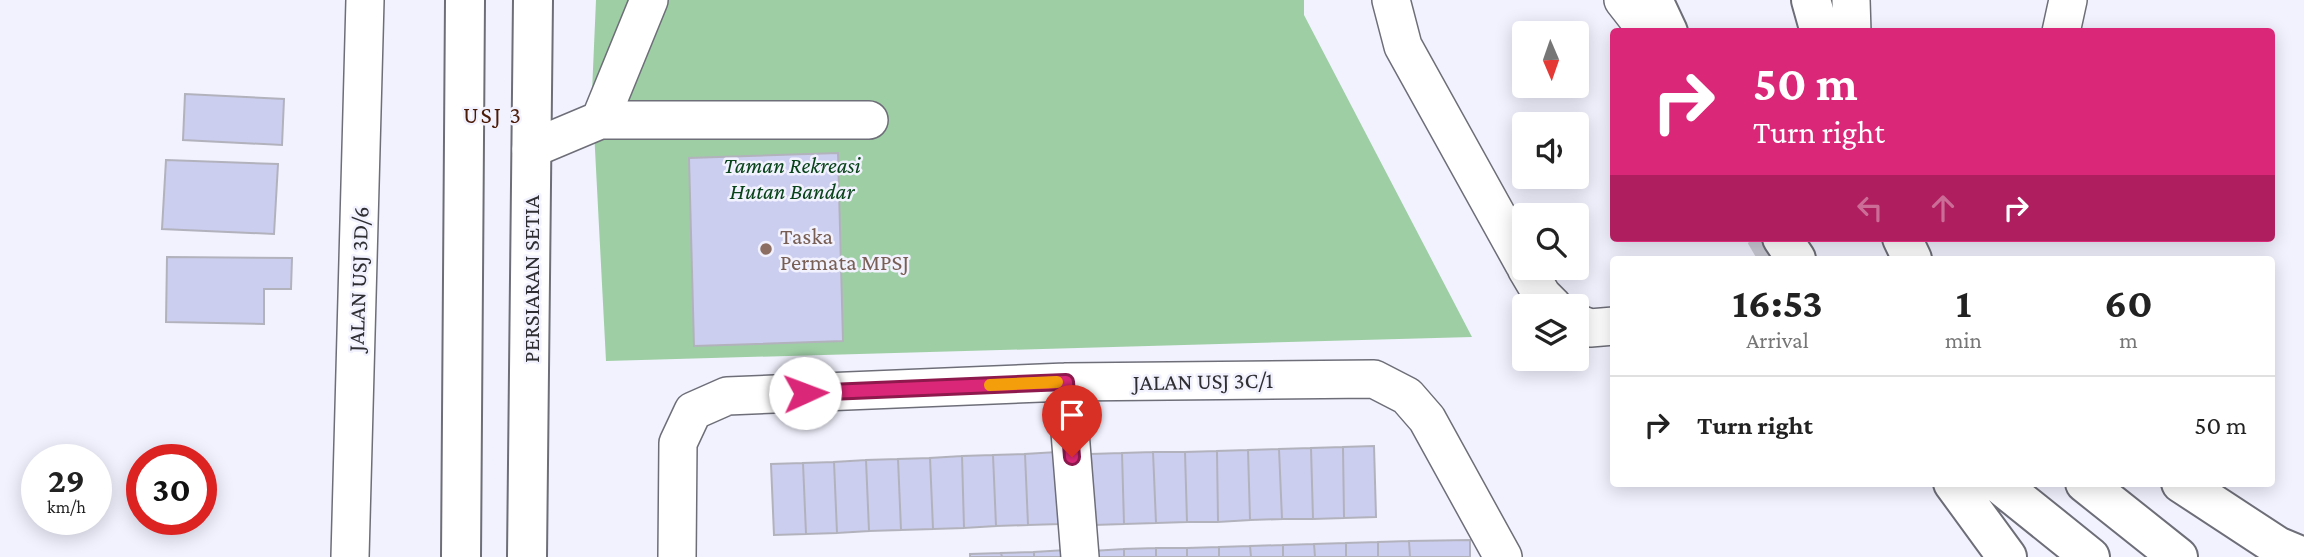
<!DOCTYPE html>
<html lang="en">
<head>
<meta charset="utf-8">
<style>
  body { margin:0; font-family:"Crimson Pro",serif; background:#f2f2f2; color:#222; height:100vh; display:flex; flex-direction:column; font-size:26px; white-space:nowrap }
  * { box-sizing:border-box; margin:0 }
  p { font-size:23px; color:#767676 }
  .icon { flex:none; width:38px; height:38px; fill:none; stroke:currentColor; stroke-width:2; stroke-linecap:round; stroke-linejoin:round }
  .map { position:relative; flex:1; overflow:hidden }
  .panel { position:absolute; left:1610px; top:256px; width:665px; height:231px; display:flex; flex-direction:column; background:#fff; border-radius:7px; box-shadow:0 4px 18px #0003 }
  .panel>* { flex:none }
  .banner { position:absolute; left:1610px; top:28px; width:665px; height:214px; border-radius:7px; box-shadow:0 4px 18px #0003; background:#db2777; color:#fff; overflow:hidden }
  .needle { width:46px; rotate:178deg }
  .tools { position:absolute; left:1512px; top:21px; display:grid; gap:14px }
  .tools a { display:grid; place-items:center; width:77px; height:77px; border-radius:7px; background:#fff; box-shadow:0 4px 18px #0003; font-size:35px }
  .speed { position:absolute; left:21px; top:444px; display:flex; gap:14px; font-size:35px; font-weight:700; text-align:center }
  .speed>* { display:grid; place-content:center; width:91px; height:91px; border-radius:50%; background:#fff; box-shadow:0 4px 18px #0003; line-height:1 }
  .speed small { font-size:18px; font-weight:400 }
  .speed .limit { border:10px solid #d22; background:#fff; color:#111 }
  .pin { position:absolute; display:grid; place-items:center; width:60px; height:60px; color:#fff; margin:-72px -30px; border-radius:50% 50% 50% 0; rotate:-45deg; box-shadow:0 0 7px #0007 }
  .pin .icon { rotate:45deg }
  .me { position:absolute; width:77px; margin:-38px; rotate:88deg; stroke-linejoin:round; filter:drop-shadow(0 0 5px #0008) }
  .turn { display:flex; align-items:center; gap:24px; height:147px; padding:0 28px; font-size:32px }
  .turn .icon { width:91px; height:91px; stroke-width:2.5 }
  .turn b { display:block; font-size:49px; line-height:60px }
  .lanes { display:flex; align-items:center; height:66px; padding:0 28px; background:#0003; justify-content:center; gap:35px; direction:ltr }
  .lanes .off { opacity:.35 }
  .eta { display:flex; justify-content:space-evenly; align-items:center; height:119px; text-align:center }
  .eta b { font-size:42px; font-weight:700; line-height:49px }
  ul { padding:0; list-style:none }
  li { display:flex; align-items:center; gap:21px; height:98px; padding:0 28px; border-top:2px solid #e0e0e0 }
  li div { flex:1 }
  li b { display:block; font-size:26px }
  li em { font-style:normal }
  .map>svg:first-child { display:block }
  .green { fill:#9ecea4 }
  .building { fill:#cccef0; stroke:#b2b2bd; stroke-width:2 }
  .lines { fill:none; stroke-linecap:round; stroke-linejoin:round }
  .minor-tunnel { stroke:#cacbd5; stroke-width:37; stroke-dasharray:37 18; stroke-linecap:butt }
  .minor-casing { stroke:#6d6e78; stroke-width:40 }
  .major-casing { stroke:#6d6e78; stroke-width:42 }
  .highway-casing { stroke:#6d6e78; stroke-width:42 }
  .minor { stroke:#fff; stroke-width:37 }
  .major { stroke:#fff; stroke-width:38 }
  .highway { stroke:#fff; stroke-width:38 }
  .route-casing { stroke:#8e194d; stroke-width:18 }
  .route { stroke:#db2777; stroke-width:12 }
  .slow { stroke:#f59e0b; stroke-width:12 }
  .education-dot { fill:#8d6e63; stroke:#f1f2fe; stroke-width:2.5 }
  .labels { text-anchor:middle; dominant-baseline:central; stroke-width:5; stroke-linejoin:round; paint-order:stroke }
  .park-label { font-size:23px; font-style:italic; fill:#084219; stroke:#f1f2fe }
  .education-label { font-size:23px; fill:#785e54; stroke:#f1f2fe; text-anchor:start }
  .street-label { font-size:23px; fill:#2f2f33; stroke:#f1f2fe }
  .neighbourhood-label { font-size:24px; letter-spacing:2px; fill:#4c1b08; stroke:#f1f2fe }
</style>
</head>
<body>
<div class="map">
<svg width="2304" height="557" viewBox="0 0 2304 557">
  <rect width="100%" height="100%" fill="#f1f2fe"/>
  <!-- green -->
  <path class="green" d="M 596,0 L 1304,0 L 1304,15 L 1472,337 L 606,361 L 592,92 Z"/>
  <!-- building -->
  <path class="building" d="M 185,94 L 284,99 L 282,145 L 183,140 Z
    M 838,153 L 843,341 L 694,346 L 689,158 Z
    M 166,160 L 278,164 L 274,234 L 162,229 Z
    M 167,257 L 292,258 L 291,289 L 264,289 L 264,324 L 166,322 Z
    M 1374,446 L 1376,517 L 1344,518 L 1343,447 Z
    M 1343,447 L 1344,518 L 1313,519 L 1311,448 Z
    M 1311,448 L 1313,519 L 1282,519 L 1279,449 Z
    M 1279,449 L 1282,519 L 1250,520 L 1248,450 Z
    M 1248,450 L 1250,520 L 1218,522 L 1217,451 Z
    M 1217,451 L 1218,522 L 1187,522 L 1185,452 Z
    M 1057,452 L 1060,524 L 1028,525 L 1025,454 Z
    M 1153,452 L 1156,523 L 1124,524 L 1122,453 Z
    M 1153,452 L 1185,452 L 1187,522 L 1156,523 Z
    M 1122,453 L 1124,524 L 1093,525 L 1091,454 Z
    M 1025,454 L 1028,525 L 996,526 L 993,455 Z
    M 993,455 L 996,526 L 964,528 L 962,456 Z
    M 962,456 L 964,528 L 933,529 L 930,458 Z
    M 930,458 L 933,529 L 901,530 L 898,459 Z
    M 898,459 L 901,530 L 869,531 L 866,460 Z
    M 866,460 L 869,531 L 837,533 L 834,462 Z
    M 834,462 L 837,533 L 806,534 L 803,463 Z
    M 803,463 L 806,534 L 774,535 L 771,464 Z
    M 1470,540 L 1470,557 L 1410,557 L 1409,541 Z
    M 1409,541 L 1410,557 L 1378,557 L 1378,542 Z
    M 1378,542 L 1378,557 L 1346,557 L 1346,543 Z
    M 1346,543 L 1346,557 L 1315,557 L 1314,544 Z
    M 1314,544 L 1315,557 L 1283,557 L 1283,545 Z
    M 1283,545 L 1283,557 L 1251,557 L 1250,546 Z
    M 1250,546 L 1251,557 L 1219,557 L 1219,547 Z
    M 1219,547 L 1219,557 L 1187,557 L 1187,548 Z
    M 1156,548 L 1156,557 L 1124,557 L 1124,549 Z
    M 1156,548 L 1187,548 L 1187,557 L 1156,557 Z
    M 1124,549 L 1124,557 L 1092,557 L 1092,551 Z
    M 1066,550 L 1066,557 L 1034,557 L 1034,552 Z
    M 1034,552 L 1034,557 L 1002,557 L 1001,553 Z
    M 1001,553 L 1002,557 L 970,557 L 970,554 Z"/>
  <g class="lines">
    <!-- minor-tunnel -->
    <path class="minor-tunnel" d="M 1757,259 L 1793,238"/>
    <defs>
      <path id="minor" d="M 1391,0 L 1403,46 L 1524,264
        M 1623,0 L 1648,32
        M 1851,0 L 1852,32
        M 2061,32 L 2068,0
        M 600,120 L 649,0
        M 531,149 L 600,120 L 869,120
        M 1526,268 L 1542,295 L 1553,306
        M 1577,323 L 1590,328 L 1614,326
        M 1066,382 L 1080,557
        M 350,557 L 365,0
        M 677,557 L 678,443 L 693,411 L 727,396 L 1066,382 L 1374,379 L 1407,396 L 1427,419 L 1503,557"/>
      <path id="major" d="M 461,557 L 465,0
        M 527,557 L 533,0"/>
      <path id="highway" d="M 1653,0 L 1668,32
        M 1811,0 L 1820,32
        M 1782,238 L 1796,259
        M 1902,238 L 1912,259
        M 1953,483 L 2007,557
        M 1998,483 L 2090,557
        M 2085,483 L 2178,557
        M 2181,483 L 2277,546 L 2303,557"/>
    </defs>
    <!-- minor casing -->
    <use href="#minor" class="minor-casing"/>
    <!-- major casing -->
    <use href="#major" class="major-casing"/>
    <!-- highway casing -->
    <use href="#highway" class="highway-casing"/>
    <!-- minor -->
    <use href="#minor" class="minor"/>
    <!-- major -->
    <use href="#major" class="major"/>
    <!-- highway -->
    <use href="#highway" class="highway"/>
  </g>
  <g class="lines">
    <defs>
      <path id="route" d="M 805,393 L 1066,382 L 1072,457"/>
    </defs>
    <!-- route casing -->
    <use href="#route" class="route-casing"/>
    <!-- route -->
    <use href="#route" class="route"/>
    <!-- slow -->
    <path class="slow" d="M 990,385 L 1057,382"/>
  </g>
  <!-- markers -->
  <circle class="education-dot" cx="766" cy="249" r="7"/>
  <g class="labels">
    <!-- park labels -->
    <g class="park-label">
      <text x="792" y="165">Taman Rekreasi<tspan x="792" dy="26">Hutan Bandar</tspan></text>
    </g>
    <!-- education labels -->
    <g class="education-label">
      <text x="780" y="236">Taska<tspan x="780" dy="26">Permata MPSJ</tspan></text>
    </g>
    <!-- street labels -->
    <g class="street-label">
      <text transform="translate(358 279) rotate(-88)">JALAN USJ 3D/6</text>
      <text transform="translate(531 279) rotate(-90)">PERSIARAN SETIA</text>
      <text transform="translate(1203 381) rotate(-1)">JALAN USJ 3C/1</text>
    </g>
    <!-- neighbourhood labels -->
    <g class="neighbourhood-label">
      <text x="493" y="114">USJ 3</text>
    </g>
  </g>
</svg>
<div class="tools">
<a><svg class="needle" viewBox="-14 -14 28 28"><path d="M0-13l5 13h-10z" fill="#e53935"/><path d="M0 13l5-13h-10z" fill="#767676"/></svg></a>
<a><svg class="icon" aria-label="sound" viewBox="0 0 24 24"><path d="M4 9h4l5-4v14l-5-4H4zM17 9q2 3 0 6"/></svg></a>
<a><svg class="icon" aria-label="search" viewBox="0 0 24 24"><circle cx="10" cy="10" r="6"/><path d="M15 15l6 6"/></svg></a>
<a><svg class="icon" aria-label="layers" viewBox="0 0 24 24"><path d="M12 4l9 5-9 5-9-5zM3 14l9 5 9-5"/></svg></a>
</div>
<div class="speed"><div>29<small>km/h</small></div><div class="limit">30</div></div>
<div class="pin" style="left:1072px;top:457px;background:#d93025"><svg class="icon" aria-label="arrive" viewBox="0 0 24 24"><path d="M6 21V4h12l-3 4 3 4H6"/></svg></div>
<svg class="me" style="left:805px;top:393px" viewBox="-20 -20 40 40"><circle r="19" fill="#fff"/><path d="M0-13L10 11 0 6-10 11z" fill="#db2777"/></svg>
<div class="banner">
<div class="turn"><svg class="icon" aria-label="right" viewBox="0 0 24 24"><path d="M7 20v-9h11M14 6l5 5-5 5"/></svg><div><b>50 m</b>Turn right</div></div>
<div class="lanes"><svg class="icon off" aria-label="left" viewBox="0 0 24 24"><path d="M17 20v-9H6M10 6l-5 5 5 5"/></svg><svg class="icon off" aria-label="ahead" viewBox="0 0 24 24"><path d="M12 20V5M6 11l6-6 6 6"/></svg><svg class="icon" aria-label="right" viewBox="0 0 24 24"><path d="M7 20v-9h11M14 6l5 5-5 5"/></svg></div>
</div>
<section class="panel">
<div class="eta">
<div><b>16:53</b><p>Arrival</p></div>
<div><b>1</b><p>min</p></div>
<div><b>60</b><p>m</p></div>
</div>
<ul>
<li><svg class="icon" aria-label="right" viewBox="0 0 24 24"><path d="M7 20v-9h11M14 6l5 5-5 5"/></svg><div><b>Turn right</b></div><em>50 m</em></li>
</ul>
</section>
</div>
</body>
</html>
